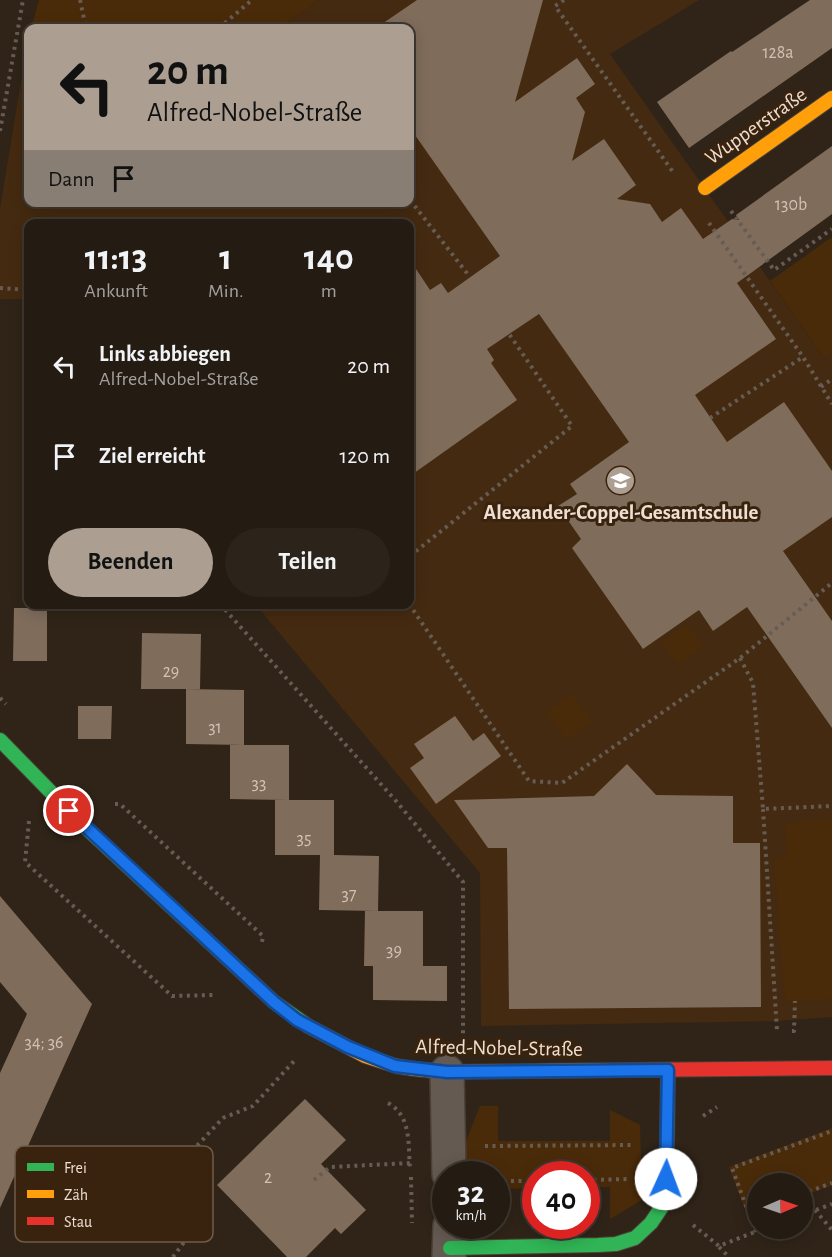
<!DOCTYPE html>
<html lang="de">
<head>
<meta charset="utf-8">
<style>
  body { margin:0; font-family:"Alegreya Sans",sans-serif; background:#2c241b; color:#f1f3f6; height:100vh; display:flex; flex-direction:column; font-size:22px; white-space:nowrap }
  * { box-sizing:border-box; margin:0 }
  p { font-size:20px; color:#a3a19f }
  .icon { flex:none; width:33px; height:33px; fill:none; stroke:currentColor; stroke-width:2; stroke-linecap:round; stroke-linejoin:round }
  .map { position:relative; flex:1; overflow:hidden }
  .details { position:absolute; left:24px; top:219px; width:390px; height:390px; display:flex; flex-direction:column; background:#241b12; border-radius:12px; box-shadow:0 3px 15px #0003,0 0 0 2px #413932 }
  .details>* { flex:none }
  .guide { position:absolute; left:24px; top:24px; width:390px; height:183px; border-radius:12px; box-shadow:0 3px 15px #0003,0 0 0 2px #413932; background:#ac9e91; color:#111; overflow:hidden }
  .needle { width:39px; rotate:88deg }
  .buttons { position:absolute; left:747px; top:1173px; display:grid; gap:12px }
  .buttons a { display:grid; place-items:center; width:66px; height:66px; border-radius:50%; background:#241b12; box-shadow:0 3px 15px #0003,0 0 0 2px #413932; font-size:30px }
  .speed { position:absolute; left:432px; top:1161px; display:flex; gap:12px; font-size:30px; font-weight:700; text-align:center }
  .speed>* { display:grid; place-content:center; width:78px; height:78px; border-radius:50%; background:#241b12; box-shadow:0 3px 15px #0003,0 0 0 2px #413932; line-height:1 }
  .speed small { font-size:15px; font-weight:400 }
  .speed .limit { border:9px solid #d22; background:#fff; color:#111 }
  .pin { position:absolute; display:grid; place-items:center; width:51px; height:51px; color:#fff; margin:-26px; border:3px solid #fff; border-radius:50%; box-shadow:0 2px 6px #0007 }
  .me { position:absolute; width:66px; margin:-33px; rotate:2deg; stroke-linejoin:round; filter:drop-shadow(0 0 4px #0008) }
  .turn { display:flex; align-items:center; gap:21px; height:126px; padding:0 24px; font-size:27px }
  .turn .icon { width:78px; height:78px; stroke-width:2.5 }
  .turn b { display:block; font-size:42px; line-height:51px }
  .then { display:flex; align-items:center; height:57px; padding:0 24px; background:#0003; gap:12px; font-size:22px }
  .eta { display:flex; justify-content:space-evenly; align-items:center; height:102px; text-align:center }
  .eta b { font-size:36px; font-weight:700; line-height:42px }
  .button { display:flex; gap:12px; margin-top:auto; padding:12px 24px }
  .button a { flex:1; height:69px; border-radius:36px; background:#ac9e91; color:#111; font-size:24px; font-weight:700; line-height:69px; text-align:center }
  .button a+a { background:#2c241b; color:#f1f3f6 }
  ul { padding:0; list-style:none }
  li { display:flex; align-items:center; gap:18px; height:90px; padding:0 24px }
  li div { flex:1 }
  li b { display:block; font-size:22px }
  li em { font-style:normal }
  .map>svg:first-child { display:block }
  .built { fill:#442a10 }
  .green { fill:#4a2b09 }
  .building { fill:#7f6c5b }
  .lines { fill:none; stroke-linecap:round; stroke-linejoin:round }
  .street-casing { stroke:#4b4037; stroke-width:36 }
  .fast-casing { stroke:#4b4037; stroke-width:16 }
  .slow-casing { stroke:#4b4037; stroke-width:16 }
  .jam-casing { stroke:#4b4037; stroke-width:16 }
  .path { stroke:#665c54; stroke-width:4; stroke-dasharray:3 4.5; stroke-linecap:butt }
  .street { stroke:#645a52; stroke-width:33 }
  .fast { stroke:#30b455; stroke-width:14 }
  .slow { stroke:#ff9f0a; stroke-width:14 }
  .jam { stroke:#e5322d; stroke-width:14 }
  .route-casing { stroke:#114b97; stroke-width:15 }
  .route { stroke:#1a73e8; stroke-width:10 }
  .labels { text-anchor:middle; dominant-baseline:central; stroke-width:6; stroke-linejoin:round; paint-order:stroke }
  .number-label { font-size:18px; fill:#d2c2b4 }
  .street-label { font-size:21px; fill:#eedfd2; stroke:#3a230e }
  .poi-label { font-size:21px; font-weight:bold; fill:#eedfd2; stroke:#3a230e }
  .key { fill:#3a230e; stroke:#705b49; stroke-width:1.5 }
  .key-label { font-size:16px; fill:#eedfd2 }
</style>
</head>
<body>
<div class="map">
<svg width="832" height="1257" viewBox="0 0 832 1257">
  <rect width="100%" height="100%" fill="#302418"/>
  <!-- built -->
  <path class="built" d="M 320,0 L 699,0 L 610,54 L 824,358 L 832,353 L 832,1017 L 776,1021 L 481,1026 L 480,873 L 256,605 L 410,604 L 410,224 L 28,224 L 28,299 L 0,299 L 0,209 L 28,39 L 28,202 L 410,202 L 410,28 L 279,28 Z"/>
  <!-- green -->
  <path class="green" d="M 39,0 L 320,0 L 279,28 L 31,28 Z
    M 832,237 L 832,353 L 824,358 L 770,281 Z
    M 687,624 L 704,647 L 677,665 L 661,642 Z
    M 572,694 L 592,721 L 567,740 L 546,712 Z
    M 832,819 L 832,999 L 785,1002 L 774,859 L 787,857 L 785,823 Z
    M 480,1106 L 498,1106 L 498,1141 L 610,1141 L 610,1110 L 640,1125 L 642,1200 L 610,1219 L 610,1187 L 587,1187 L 586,1174 L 536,1174 L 535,1188 L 497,1189 L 497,1220 L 496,1174 L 464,1174 L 464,1146 Z
    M 832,1128 L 832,1185 L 803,1196 L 802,1184 L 758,1184 L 757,1213 L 748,1217 L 729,1167 Z"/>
  <!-- building -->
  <path class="building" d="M 417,0 L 543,0 L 515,102 L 577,58 L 595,84 L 576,98 L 585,112 L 572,161 L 604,139 L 636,185 L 617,199 L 650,204 L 662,222 L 681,208 L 703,239 L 732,219 L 739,220 L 736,215 L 832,146 L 832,214 L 737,283 L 776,339 L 695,395 L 727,442 L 784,402 L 832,471 L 832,517 L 783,551 L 832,621 L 832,728 L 747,607 L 713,631 L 699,610 L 643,649 L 572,548 L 581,539 L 558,506 L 577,494 L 570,484 L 629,442 L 539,314 L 487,349 L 494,360 L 491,363 L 517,400 L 410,476 L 410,260 L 430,290 L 441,283 L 448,293 L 500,256 L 410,128 L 410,28 L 376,28 Z
    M 810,0 L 832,0 L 832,48 L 689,148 L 657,102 L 731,51 L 732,52 Z
    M 14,608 L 47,608 L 47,661 L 13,661 Z
    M 142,633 L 201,634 L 200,689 L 141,689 Z
    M 186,689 L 244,690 L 244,745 L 186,744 Z
    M 78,706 L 112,706 L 111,739 L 78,739 Z
    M 455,716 L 473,741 L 484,733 L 501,756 L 436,804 L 410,768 L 424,758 L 414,744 Z
    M 230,745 L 289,745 L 289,800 L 230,799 Z
    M 627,764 L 656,795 L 733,796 L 733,843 L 760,843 L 761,1007 L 509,1009 L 507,848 L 488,848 L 454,800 L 594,796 Z
    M 275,800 L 334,800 L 334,855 L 379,856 L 378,911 L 319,910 L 320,855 L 275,855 Z
    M 0,896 L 92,1004 L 0,1208 L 0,1073 L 27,1014 L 0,982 Z
    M 365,911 L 423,911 L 423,966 L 447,966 L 447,1001 L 373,1000 L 373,966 L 364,966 Z
    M 305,1099 L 346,1140 L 321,1164 L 366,1210 L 341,1234 L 335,1228 L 306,1257 L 287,1257 L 217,1185 Z"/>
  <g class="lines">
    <defs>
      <path id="street" d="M 447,1072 L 449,1174
        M 449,1257 L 450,1226"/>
      <path id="fast" d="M 0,740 L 82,824 L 274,1002 L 308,1026
        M 450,1248 L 598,1245 L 616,1244 L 635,1238 L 651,1223 L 663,1205 L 667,1145 L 668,1070"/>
      <path id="slow" d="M 705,188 L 832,98
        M 308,1026 L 365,1056 L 396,1066 L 415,1069 L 447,1072 L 629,1070"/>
      <path id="jam" d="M 629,1070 L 832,1068"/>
    </defs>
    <!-- street casing -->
    <use href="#street" class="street-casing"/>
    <!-- fast casing -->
    <use href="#fast" class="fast-casing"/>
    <!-- slow casing -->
    <use href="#slow" class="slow-casing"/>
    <!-- jam casing -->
    <use href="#jam" class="jam-casing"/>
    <!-- path -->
    <path class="path" d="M 80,0 L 86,28
      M 564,0 L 555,6 L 673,172
      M 219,28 L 252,0
      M 0,131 L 23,0
      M 410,200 L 470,277
      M 731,211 L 774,270 L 832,229
      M 709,223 L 803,357
      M 0,288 L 28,290
      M 821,387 L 832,379
      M 710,418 L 803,357 L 832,404
      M 410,556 L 572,426 L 509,334
      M 220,604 L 396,801 L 463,882 L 463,1035
      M 409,604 L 529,781 L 562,783 L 740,658 L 832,583
      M 740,658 L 753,683 L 763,809 L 832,806
      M 0,698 L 6,704
      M 115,804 L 120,804 L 263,936 L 262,942
      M 763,809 L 777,1031
      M 29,821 L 25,862 L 172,996 L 213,995
      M 792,1031 L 794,1031 L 795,1001
      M 388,1103 C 412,1116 408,1146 410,1169
      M 703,1116 L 717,1107
      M 485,1146 L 631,1145
      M 411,1177 L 412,1223
      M 314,1180 L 330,1167 L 410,1163
      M 586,1180 L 631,1179
      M 496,1181 L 536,1181
      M 802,1194 L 832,1183
      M 815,1210 L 832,1230
      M 749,1214 L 732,1168 L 832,1131
      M 802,1215 L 832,1204
      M 693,1225 L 719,1246 L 765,1228
      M 756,1232 L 749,1214 L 758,1211
      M 719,1247 L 729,1257
      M 173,1257 C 186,1239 206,1218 197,1194 C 193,1185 182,1176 176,1168 L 223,1118 L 253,1106 L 295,1060"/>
    <!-- street -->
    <use href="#street" class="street"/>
    <!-- fast -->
    <use href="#fast" class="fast"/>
    <!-- slow -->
    <use href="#slow" class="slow"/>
    <!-- jam -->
    <use href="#jam" class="jam"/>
  </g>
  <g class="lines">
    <defs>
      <path id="route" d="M 69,811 L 274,1002 L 297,1020 L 348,1047 L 395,1066 L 447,1072 L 668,1070 L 666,1179"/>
    </defs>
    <!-- route casing -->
    <use href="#route" class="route-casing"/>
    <!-- route -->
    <use href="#route" class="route"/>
  </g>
  <!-- icons -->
  <defs>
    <symbol id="school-disc" viewBox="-11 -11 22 22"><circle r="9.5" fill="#ac9e91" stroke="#3a230e"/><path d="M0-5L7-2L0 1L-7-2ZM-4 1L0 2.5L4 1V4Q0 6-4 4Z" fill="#fff"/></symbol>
  </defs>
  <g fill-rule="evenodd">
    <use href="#school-disc" x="604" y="464" width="33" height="33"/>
  </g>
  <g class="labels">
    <!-- number labels -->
    <g class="number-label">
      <text x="778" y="53">128a</text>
      <text x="791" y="205">130b</text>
      <text x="171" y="672">29</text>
      <text x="215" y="728">31</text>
      <text x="259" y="784">33</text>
      <text x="304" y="839">35</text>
      <text x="349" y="895">37</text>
      <text x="394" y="951">39</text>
      <text x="44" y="1043">34; 36</text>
      <text x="268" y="1178">2</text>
    </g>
    <!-- street labels -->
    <g class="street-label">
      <text transform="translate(756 126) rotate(-35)">Wupperstraße</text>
      <text transform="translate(499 1048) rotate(1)">Alfred-Nobel-Straße</text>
    </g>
    <!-- poi labels -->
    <g class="poi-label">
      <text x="621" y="512">Alexander-Coppel-Gesamtschule</text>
    </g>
  </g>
  <!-- legend -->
  <rect x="15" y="1146" width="198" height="96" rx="9" class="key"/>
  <rect x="27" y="1163" width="27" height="8" fill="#30b455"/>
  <rect x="27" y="1190" width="27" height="8" fill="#ff9f0a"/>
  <rect x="27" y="1217" width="27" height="8" fill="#e5322d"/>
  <g class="key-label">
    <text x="64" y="1173">Frei</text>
    <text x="64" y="1200">Zäh</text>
    <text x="64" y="1227">Stau</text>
  </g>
</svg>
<div class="buttons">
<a><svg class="needle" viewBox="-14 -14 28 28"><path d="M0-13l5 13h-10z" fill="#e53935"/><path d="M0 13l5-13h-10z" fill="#a3a19f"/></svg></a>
</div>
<div class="speed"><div>32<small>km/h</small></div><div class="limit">40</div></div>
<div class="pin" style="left:69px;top:811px;background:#d93025"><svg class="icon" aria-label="arrive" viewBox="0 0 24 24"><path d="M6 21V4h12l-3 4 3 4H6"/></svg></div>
<svg class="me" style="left:666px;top:1179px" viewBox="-20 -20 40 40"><circle r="19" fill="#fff"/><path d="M0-13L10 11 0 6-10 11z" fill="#1a73e8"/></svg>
<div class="guide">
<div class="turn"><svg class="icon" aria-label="left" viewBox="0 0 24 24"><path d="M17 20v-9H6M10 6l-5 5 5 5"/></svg><div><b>20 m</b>Alfred-Nobel-Straße</div></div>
<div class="then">Dann<svg class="icon" aria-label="arrive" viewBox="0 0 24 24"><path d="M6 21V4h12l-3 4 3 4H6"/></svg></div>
</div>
<section class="details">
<div class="eta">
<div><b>11:13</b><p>Ankunft</p></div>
<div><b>1</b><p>Min.</p></div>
<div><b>140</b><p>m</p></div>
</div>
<ul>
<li><svg class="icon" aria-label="left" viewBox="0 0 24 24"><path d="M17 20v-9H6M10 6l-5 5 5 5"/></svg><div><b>Links abbiegen</b><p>Alfred-Nobel-Straße</p></div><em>20 m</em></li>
<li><svg class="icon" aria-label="arrive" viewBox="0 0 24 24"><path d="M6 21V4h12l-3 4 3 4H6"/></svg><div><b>Ziel erreicht</b></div><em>120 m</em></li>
</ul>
<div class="button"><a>Beenden</a><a>Teilen</a></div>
</section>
</div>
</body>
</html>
